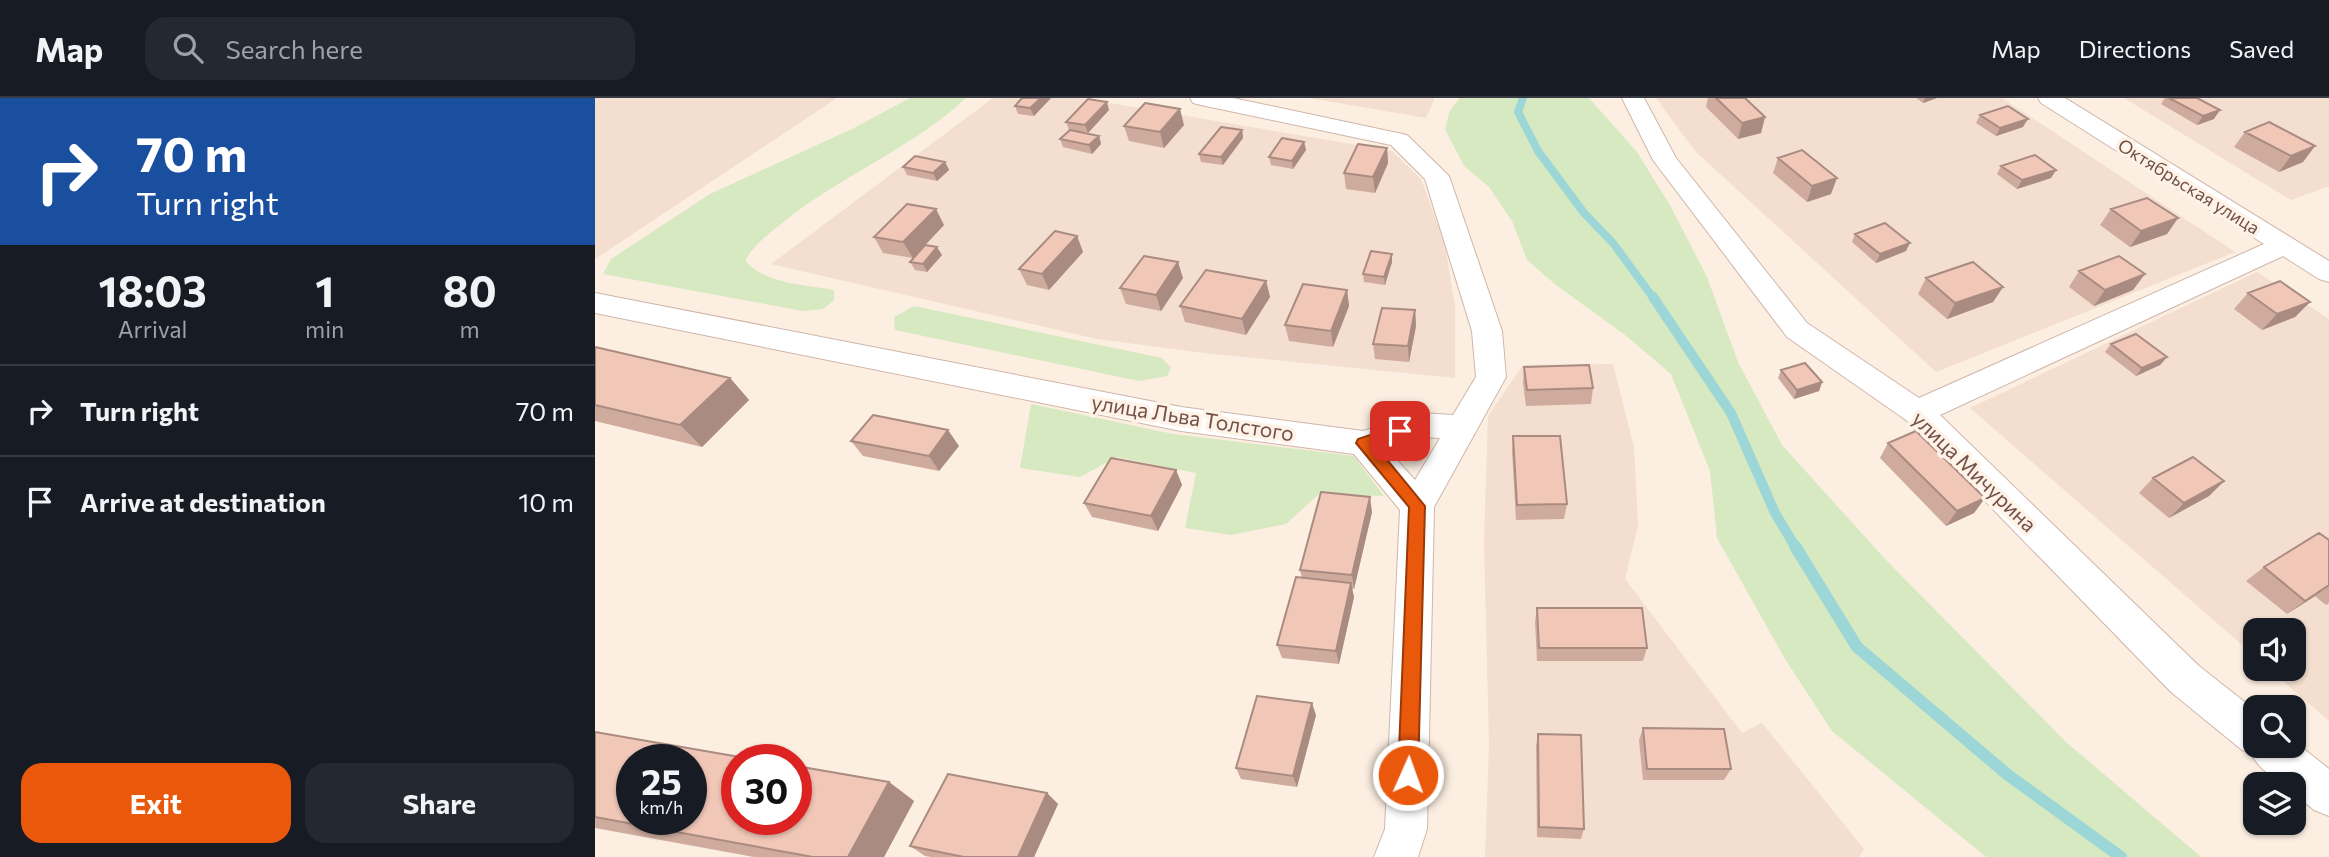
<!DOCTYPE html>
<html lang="en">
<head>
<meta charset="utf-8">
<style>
  body { margin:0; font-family:Commissioner,sans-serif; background:#242831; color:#f1f3f6; height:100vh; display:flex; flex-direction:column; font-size:26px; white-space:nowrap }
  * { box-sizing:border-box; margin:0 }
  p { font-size:23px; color:#9ea1a6 }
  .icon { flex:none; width:38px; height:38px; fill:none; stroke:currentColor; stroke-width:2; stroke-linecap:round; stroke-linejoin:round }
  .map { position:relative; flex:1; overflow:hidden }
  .sheet { display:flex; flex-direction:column; background:#171b24; width:595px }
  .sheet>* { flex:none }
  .hud { background:#1a4fa0; color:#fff; overflow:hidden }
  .buttons { position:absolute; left:1648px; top:520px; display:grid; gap:14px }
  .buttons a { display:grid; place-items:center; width:63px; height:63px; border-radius:14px; background:#171b24; box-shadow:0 2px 5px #0004; font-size:35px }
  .speed { position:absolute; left:21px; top:646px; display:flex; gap:14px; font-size:35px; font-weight:700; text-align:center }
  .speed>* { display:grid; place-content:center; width:91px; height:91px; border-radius:50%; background:#171b24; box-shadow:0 2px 5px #0004; line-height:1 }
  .speed small { font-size:18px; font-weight:400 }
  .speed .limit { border:10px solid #d22; background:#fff; color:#111 }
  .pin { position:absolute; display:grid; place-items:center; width:60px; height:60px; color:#fff; margin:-30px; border-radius:14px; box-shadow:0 4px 10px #0006 }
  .me { position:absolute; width:77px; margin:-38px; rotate:2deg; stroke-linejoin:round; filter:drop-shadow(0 0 5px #0008) }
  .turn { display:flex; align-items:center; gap:24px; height:147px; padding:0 21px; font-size:32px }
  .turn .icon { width:91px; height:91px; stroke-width:2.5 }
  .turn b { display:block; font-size:49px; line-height:60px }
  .eta { display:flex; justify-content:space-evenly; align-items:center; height:119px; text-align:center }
  .eta b { font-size:42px; font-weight:700; line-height:49px }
  .cta { display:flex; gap:14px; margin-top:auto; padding:14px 21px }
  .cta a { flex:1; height:80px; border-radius:21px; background:#ea580c; color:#fff; font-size:28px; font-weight:700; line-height:80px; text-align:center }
  .cta a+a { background:#242831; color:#f1f3f6 }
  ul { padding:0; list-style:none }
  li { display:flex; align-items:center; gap:21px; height:91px; padding:0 21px; border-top:2px solid #363941 }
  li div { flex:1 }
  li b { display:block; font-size:26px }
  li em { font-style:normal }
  header { display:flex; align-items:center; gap:42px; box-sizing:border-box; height:98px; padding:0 35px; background:#171b24; border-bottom:2px solid #363941 }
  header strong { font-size:33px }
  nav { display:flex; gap:38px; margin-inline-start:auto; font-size:24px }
  .search { width:490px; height:63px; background:#242831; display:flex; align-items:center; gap:18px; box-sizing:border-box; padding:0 24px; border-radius:21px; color:#9ea1a6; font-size:26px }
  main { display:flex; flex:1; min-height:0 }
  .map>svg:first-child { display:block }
  .residential { fill:#f3decf }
  .green { fill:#d6e9c0 }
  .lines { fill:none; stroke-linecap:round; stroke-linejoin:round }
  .stream-far2 { stroke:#9cd6d7; stroke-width:8 }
  .stream-far1 { stroke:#9cd6d7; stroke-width:10 }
  .stream { stroke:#9cd6d7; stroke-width:12 }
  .minor-casing { stroke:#cfb6ab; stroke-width:2 }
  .minor { fill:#fff; fill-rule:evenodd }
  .wall { fill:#cfab9e }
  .shaded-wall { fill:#a98b81 }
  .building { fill:#f1c7b8; stroke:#a98b81; stroke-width:2; fill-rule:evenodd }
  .route { fill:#ea580c; stroke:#983908; stroke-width:2 }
  .labels { text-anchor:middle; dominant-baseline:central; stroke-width:7; stroke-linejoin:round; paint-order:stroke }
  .far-street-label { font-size:18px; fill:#735148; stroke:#fff2e7 }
  .street-label { font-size:21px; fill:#735148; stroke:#fff2e7 }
</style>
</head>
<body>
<header>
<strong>Map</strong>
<div class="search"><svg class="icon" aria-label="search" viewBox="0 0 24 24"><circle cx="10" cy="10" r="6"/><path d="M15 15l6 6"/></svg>Search here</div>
<nav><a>Map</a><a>Directions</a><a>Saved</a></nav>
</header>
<main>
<section class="sheet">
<div class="hud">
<div class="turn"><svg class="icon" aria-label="right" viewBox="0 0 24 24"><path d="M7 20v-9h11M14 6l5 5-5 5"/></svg><div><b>70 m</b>Turn right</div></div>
</div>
<div class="eta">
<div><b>18:03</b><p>Arrival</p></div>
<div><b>1</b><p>min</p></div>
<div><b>80</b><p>m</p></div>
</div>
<ul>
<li><svg class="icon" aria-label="right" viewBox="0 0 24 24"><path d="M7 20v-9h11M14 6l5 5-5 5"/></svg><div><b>Turn right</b></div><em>70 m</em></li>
<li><svg class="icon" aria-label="arrive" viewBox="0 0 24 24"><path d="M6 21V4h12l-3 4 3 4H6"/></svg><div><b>Arrive at destination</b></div><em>10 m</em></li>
</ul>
<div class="cta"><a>Exit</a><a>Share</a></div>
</section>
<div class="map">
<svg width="1734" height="759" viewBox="0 0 1734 759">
  <rect width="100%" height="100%" fill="#fceee1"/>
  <!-- residential -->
  <path class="residential" d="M 0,0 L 242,0 L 0,161 Z
    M 398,0 L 485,0 L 797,53 L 826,81 L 850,146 L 860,209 L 860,280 L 610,255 L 502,241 L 176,166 Z
    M 714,0 L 840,0 L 831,20 Z
    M 1061,0 L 1407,0 L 1640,154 L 1341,274 L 1100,53 Z
    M 1529,0 L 1734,0 L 1734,88 L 1696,102 Z
    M 1662,174 L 1734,221 L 1734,623 L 1674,571 L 1699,570 L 1699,532 L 1661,532 L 1661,559 L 1375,310 Z
    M 1018,266 L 1039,349 L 1043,428 L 1030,481 L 1147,635 L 1167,625 L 1269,751 L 1264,759 L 890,759 L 894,646 L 889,444 L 893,318 L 928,267 Z"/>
  <!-- green -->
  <path class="green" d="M 315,0 L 371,0 C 320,48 252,75 196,118 C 179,132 162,143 150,162 C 168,186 211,187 239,192 L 239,202 L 228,211 L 208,213 L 8,176 L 16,161 L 115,96 L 259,30 Z
    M 865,0 L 994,0 L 1042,54 L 1076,109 L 1112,179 L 1143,264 L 1187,347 L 1290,461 L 1471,644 L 1606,759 L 1391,759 L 1237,633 L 1190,561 L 1122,440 L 1115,373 L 1076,276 L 1030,237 L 961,187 L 932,162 L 917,123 L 894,89 L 869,68 L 850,31 L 855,12 Z
    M 319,208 L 567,260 L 576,270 L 572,278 L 544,283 L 300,232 L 299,219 Z
    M 436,306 L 578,336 L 759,358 L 789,398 L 724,396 L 691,426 L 636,437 L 590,430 L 601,375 L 522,359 L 485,379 L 425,370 Z"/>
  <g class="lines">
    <!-- stream-far2 -->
    <path class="stream-far2" d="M 928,0 L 923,14 L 943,53 L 989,115 L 1018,145 L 1059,201"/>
    <!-- stream-far1 -->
    <path class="stream-far1" d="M 1058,199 L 1136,315 L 1180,415 L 1201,450"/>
    <!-- stream -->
    <path class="stream" d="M 1200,448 L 1262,549 L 1413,677 L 1526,759"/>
    <defs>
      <path id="minor" d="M 595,0 L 638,0 L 812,37 L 854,78 L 907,233 L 911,279 L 839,409 L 832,731 L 823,759 L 779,759 L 790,731 L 805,412 L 759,356 L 586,333 L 0,215 L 0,195 L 586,309 L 768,333 L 824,315 L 858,317 L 881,279 L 877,233 L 830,81 L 796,47 L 606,7 L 598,5 ZM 824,339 L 845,340 L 820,382 L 791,350 Z
        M 1027,0 L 1049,0 L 1081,60 L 1212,225 L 1324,300 L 1669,146 L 1446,5 L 1443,0 L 1470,0 L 1734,163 L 1734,184 L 1724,181 L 1688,158 L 1345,317 L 1604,568 L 1661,613 L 1661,648 L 1699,648 L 1699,643 L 1734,671 L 1734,718 L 1719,712 L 1699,695 L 1699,686 C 1684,686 1662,670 1656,655 L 1647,652 L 1576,594 L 1311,322 L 1192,239 L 1058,62 Z"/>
    </defs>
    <!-- minor casing -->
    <use href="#minor" class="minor-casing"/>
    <!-- minor -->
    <use href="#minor" class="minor"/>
  </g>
  <!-- wall -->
  <path class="wall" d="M 427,0 L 456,0 L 439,18 L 423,16 L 420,8 Z
    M 1113,0 L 1150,0 L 1170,19 L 1166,35 L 1143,41 L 1111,9 Z
    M 1321,0 L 1342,0 L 1328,5 Z
    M 1570,0 L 1602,0 L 1619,21 L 1602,27 L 1566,6 Z
    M 514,12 L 493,35 L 477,32 L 504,38 L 506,46 L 497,56 L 468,49 L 465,41 L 475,32 L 474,32 L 471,24 Z
    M 1385,17 L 1428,29 L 1401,38 L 1381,25 Z
    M 589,27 L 569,50 L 534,43 L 529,28 Z
    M 647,32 L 648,40 L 628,67 L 606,64 L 604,56 Z
    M 1650,34 L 1720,48 L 1708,64 L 1684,74 L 1639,49 Z
    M 709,44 L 711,52 L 698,71 L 676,67 L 674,59 Z
    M 792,50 L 793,65 L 780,95 L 751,91 L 749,75 Z
    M 1183,60 L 1236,96 L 1212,104 L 1178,75 Z
    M 350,64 L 354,72 L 342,83 L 312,77 L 308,69 Z
    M 1406,68 L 1461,72 L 1456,80 L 1422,91 L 1402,76 Z
    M 1516,111 L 1583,120 L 1572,136 L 1535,149 L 1505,127 Z
    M 349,127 L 330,147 L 347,157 L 332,174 L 320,172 L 315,164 L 327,150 L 318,160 L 288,155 L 279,139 Z
    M 1260,136 L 1311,153 L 1281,165 L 1257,144 Z
    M 482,138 L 488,154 L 454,192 L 432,187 L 424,171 Z
    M 797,156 L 797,164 L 790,187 L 769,184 L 768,176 Z
    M 1484,173 L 1538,192 L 1499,208 L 1474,189 Z
    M 588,180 L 566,213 L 531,206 L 525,190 Z
    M 1331,180 L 1408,189 L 1398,204 L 1352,221 L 1323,196 Z
    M 671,183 L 675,199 L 651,237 L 590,224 L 585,208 Z
    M 752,192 L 754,208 L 738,249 L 694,243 L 690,227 Z
    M 1653,195 L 1715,204 L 1700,219 L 1667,232 L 1639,211 Z
    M 820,212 L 821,228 L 814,264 L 780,261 L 778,246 Z
    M 1516,246 L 1572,259 L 1565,267 L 1541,278 L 1510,254 Z
    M 0,249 L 135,280 L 154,302 L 107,349 L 0,323 Z
    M 929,269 L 998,290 L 996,306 L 931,308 L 928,285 Z
    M 1186,272 L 1227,284 L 1224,293 L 1199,301 L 1183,280 Z
    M 918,338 L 972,406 L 969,421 L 921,422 L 917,353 Z
    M 256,343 L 364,348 L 344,373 L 268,358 Z
    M 1293,345 L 1390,400 L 1379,415 L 1351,428 L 1285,360 Z
    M 581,372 L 587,387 L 563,433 L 497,419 L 489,405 Z
    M 1558,380 L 1629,383 L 1614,398 L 1574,420 L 1544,395 Z
    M 777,414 L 759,491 L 757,491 L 759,499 L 744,566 L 687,560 L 682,547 L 707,480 L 705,472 Z
    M 1734,442 L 1734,505 L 1731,507 L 1720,498 L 1692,516 L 1651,483 L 1669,469 Z
    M 942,510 L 1052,550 L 1048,563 L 942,563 L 940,524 Z
    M 721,617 L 702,689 L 646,681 L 641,670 Z
    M 1048,630 L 1136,671 L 1129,682 L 1048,682 L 1044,642 Z
    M 0,634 L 294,684 L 319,703 L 289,759 L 159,759 L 0,730 Z
    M 943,636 L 989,731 L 986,741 L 942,739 L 941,648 Z
    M 452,695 L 463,706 L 439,759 L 336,759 L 330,758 L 315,748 Z"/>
  <!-- shaded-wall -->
  <path class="shaded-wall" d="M 446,0 L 456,0 L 439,18 L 435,10 Z
    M 1330,0 L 1342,0 L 1328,5 Z
    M 512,4 L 514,12 L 493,35 L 490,27 Z
    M 585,11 L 589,27 L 569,50 L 565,34 Z
    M 1625,12 L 1619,21 L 1602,27 L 1608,18 Z
    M 1170,19 L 1166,35 L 1143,41 L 1147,25 Z
    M 1433,21 L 1428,29 L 1401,38 L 1405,30 Z
    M 647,32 L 648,40 L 628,67 L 626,59 Z
    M 504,38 L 506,46 L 497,56 L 494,47 Z
    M 709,44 L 711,52 L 698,71 L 697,63 Z
    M 1720,48 L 1708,64 L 1684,74 L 1696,58 Z
    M 792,50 L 793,65 L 780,95 L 778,79 Z
    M 350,64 L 354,72 L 342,83 L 338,75 Z
    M 1461,72 L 1456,80 L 1422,91 L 1427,82 Z
    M 1242,80 L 1236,96 L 1212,104 L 1217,88 Z
    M 341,111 L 349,127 L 318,160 L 308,144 Z
    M 1583,120 L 1572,136 L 1535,149 L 1546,133 Z
    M 482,138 L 488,154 L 454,192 L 447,176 Z
    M 1315,145 L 1311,153 L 1281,165 L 1285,156 Z
    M 342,149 L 347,157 L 332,174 L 328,166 Z
    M 797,156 L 797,164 L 790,187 L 789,179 Z
    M 583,164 L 588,180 L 566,213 L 561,197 Z
    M 1550,176 L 1538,192 L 1499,208 L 1510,192 Z
    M 671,183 L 675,199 L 651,237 L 647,221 Z
    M 1408,189 L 1398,204 L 1352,221 L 1360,205 Z
    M 752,192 L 754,208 L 738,249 L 736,233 Z
    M 1715,204 L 1700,219 L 1667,232 L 1682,216 Z
    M 820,212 L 821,228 L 814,264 L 813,248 Z
    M 1572,259 L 1565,267 L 1541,278 L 1547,270 Z
    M 135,280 L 154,302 L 107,349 L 85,327 Z
    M 1227,284 L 1224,293 L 1199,301 L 1202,292 Z
    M 353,332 L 364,348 L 344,373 L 334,358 Z
    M 581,372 L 587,387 L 563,433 L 556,418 Z
    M 1629,383 L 1614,398 L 1574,420 L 1589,405 Z
    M 775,399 L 777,414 L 759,491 L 757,477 Z
    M 1390,400 L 1379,415 L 1351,428 L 1362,413 Z
    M 756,485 L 759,499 L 744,566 L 741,553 Z
    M 1734,487 L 1720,498 L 1692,516 L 1710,503 Z
    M 717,605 L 721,617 L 702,689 L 698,678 Z
    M 294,684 L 319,703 L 289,759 L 253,759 Z
    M 452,695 L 463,706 L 439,759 L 423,759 Z"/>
  <!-- building -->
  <path class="building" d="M 427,0 L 446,0 L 435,10 L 420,8 Z
    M 1121,0 L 1150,0 L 1170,19 L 1147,25 Z
    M 1574,0 L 1602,0 L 1625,12 L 1608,18 Z
    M 493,1 L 512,4 L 490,27 L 471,24 Z
    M 550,5 L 585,11 L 565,34 L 529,28 Z
    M 1413,8 L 1433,21 L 1405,30 L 1385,17 Z
    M 1674,24 L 1720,48 L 1696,58 L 1650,34 Z
    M 626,29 L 647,32 L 626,59 L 604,56 Z
    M 475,32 L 504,38 L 494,47 L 465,41 Z
    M 687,40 L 709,44 L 697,63 L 674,59 Z
    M 763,46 L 792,50 L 778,79 L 749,75 Z
    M 1207,52 L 1242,80 L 1217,88 L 1183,60 Z
    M 1440,57 L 1461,72 L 1427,82 L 1406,68 Z
    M 320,58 L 350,64 L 338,75 L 308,69 Z
    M 1552,100 L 1583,120 L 1546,133 L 1516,111 Z
    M 312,106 L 341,111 L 308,144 L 279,139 Z
    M 1290,125 L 1315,145 L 1285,156 L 1260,136 Z
    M 460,133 L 482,138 L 447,176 L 424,171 Z
    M 330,147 L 342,149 L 328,166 L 315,164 Z
    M 776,153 L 797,156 L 789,179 L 768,176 Z
    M 549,158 L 583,164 L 561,197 L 525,190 Z
    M 1524,158 L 1550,176 L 1510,192 L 1484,173 Z
    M 1378,164 L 1408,189 L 1360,205 L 1331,180 Z
    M 611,172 L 671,183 L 647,221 L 585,208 Z
    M 1685,183 L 1715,204 L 1682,216 L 1653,195 Z
    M 708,186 L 752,192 L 736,233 L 690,227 Z
    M 787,210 L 820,212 L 813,248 L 778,246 Z
    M 1541,236 L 1572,259 L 1547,270 L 1516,246 Z
    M 0,249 L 135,280 L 85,327 L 0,307 Z
    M 1210,265 L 1227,284 L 1202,292 L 1186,272 Z
    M 994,267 L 998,290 L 932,292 L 929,269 Z
    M 278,317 L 353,332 L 334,358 L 256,343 Z
    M 1321,333 L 1390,400 L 1362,413 L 1293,345 Z
    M 918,338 L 965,338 L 972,406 L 922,407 Z
    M 1598,359 L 1629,383 L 1589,405 L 1558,380 Z
    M 516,360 L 581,372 L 556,418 L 489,405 Z
    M 726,394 L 775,399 L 757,477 L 705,472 Z
    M 1724,435 L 1734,442 L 1734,487 L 1710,503 L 1669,469 Z
    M 701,479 L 756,485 L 741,553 L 682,547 Z
    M 942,510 L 1047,510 L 1052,550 L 944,550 Z
    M 662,598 L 717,605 L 698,678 L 641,670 Z
    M 1048,630 L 1129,631 L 1136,671 L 1052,671 Z
    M 0,634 L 162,662 L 142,662 L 142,721 L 201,721 L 201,668 L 294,684 L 253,759 L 218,759 L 0,719 ZM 37,662 L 96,662 L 96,721 L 37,721 Z
    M 943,636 L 986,637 L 989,731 L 944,729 Z
    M 353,676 L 452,695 L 423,759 L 369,759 L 315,748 Z"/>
  <!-- route -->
  <path class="route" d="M 805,327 L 811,329 L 813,333 L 811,337 L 780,347 L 830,408 L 823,677 L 820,684 L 813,687 L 806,684 L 803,677 L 814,409 L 761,345 L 763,341 Z"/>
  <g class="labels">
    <!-- far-street labels -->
    <g class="far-street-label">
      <text transform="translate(1594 88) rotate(32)">Октябрьская улица</text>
    </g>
    <!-- street labels -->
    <g class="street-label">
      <text transform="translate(598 319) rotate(9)">улица Льва Толстого</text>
      <text transform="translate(1380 373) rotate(44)">улица Мичурина</text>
    </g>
  </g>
</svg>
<div class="buttons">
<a><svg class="icon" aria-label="sound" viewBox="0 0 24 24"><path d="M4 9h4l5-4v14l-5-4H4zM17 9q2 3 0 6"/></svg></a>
<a><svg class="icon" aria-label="search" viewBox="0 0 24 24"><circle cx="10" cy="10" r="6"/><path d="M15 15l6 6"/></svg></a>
<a><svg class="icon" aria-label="layers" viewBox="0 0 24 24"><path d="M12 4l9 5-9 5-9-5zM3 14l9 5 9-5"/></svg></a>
</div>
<div class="speed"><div>25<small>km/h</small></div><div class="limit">30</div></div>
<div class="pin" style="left:805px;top:333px;background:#d93025"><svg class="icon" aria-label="arrive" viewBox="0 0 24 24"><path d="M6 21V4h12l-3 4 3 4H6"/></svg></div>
<svg class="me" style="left:813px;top:677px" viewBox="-20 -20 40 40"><circle r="17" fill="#ea580c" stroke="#fff" stroke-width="3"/><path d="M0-11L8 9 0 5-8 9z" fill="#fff"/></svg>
</div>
</main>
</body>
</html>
